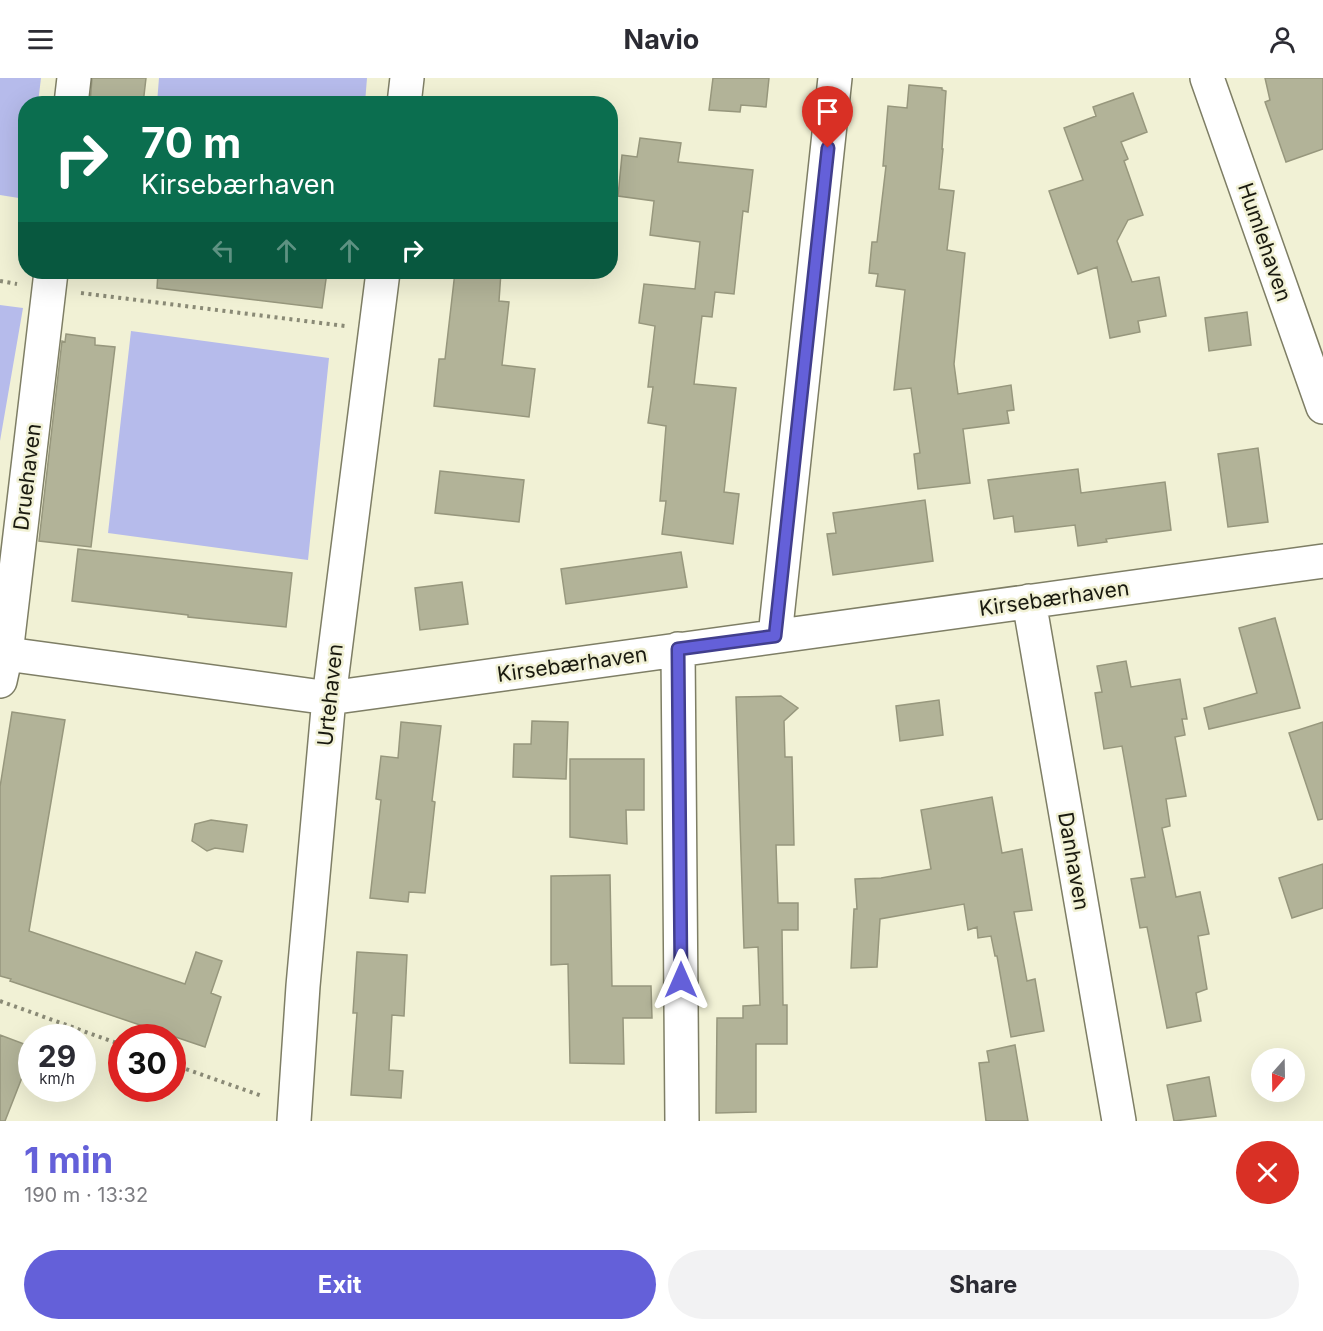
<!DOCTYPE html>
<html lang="en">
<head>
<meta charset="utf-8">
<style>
  body { margin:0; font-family:Inter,sans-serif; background:#f2f2f3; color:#2b2b33; height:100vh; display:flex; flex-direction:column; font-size:22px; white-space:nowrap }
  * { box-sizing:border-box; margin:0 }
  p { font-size:20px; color:#7c7c81 }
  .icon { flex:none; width:33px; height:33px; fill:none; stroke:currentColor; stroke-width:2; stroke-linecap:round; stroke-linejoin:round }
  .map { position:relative; height:1043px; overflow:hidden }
  .drawer { display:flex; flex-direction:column; background:#fff; flex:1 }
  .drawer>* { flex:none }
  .guide { position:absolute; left:18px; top:18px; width:600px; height:183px; border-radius:24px; box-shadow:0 6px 24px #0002; background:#0b6e4f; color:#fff; overflow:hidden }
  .needle { width:39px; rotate:200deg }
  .fabs { position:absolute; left:1251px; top:970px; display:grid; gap:12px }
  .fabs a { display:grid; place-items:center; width:54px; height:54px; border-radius:50%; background:#fff; box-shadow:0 6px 24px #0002; font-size:30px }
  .speed { position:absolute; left:18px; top:946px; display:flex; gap:12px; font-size:30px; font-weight:700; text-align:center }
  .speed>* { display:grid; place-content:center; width:78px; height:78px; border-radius:50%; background:#fff; box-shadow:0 6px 24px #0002; line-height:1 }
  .speed small { font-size:15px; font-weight:400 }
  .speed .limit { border:9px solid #d22; background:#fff; color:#111 }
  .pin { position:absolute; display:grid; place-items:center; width:51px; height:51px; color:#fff; margin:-62px -26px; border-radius:50% 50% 50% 0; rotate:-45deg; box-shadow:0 0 6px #0007 }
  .pin .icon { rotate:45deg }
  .me { position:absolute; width:66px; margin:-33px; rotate:0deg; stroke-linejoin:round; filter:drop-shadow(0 0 4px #0008) }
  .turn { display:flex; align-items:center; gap:21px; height:126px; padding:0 24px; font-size:27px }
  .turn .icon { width:78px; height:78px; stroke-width:2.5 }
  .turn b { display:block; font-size:42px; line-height:51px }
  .lanes { display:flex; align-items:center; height:57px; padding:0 24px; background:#0003; justify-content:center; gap:30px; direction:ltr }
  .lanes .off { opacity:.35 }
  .round { display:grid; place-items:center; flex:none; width:63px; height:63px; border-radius:32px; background:#f2f2f3 }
  .head { display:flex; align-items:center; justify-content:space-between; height:102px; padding:0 24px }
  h1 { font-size:36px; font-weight:700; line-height:45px; color:#6460d9 }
  .primary-button { display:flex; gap:12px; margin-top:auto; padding:12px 24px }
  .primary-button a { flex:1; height:69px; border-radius:36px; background:#6460d9; color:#fff; font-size:24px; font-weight:700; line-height:69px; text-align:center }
  .primary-button a+a { background:#f2f2f3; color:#2b2b33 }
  header { display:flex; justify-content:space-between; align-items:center; height:78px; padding:0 24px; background:#fff; font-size:27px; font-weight:700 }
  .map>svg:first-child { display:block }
  .green { fill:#b6bbeb }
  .building { fill:#b2b398; stroke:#97977d; stroke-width:1.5 }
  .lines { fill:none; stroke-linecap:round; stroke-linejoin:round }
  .street-casing { stroke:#7e7e65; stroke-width:36 }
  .path { stroke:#8a8a76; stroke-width:4; stroke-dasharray:3 4.5; stroke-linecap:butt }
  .street { stroke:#fff; stroke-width:33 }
  .route-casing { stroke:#413e8d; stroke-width:15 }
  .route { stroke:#6460d9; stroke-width:10 }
  .labels { text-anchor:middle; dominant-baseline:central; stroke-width:5; stroke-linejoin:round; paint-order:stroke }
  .street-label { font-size:21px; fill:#19190f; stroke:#f1f1d5 }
</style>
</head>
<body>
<header><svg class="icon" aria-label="menu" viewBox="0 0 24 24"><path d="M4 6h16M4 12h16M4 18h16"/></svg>Navio<svg class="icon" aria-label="person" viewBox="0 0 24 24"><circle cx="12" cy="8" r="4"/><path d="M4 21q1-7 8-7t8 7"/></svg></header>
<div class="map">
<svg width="1323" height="1043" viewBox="0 0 1323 1043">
  <rect width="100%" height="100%" fill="#f1f1d5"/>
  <!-- green -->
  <path class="green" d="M 0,0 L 41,0 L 38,25 L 26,26 L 25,121 L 0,117 Z
    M 159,0 L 367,0 L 365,25 L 157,25 Z
    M 0,227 L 23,230 L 0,363 Z
    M 131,253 L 329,280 L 308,482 L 108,455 Z"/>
  <!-- building -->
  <path class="building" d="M 92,0 L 146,0 L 143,26 L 90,26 Z
    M 713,0 L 769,0 L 766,29 L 741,27 L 740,34 L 709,32 Z
    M 1265,0 L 1323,0 L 1323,71 L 1286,84 L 1265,24 L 1270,22 Z
    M 909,7 L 942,10 L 942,12 L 946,13 L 942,71 L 943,71 L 939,111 L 954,113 L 947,172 L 965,175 L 954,286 L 958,316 L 1011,307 L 1014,332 L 1007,333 L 1009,345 L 963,351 L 970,405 L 918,411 L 914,376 L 920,375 L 911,310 L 894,312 L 905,212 L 876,208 L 878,196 L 869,195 L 872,164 L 877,164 L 886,88 L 883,88 L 888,28 L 907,30 Z
    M 1133,15 L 1147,54 L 1121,64 L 1128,81 L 1124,83 L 1143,137 L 1128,142 L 1117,163 L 1132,204 L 1159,199 L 1166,238 L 1138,243 L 1140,254 L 1110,260 L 1097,189 L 1078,196 L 1049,113 L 1083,102 L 1064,50 L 1096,38 L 1093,29 Z
    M 640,60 L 681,65 L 678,84 L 753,92 L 748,134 L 743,133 L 734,216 L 715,214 L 712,239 L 702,238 L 694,306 L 736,310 L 724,414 L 739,416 L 733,466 L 662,456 L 666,423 L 660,423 L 666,348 L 648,345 L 653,309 L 648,309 L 655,248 L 639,245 L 644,206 L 695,211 L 700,164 L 650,157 L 654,123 L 618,118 L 622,77 L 637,79 Z
    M 158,194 L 327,194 L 322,230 L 157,210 Z
    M 455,194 L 501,194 L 499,223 L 509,224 L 502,287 L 535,291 L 529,339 L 434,328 L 439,281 L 445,281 Z
    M 1247,234 L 1251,267 L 1209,273 L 1205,240 Z
    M 66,256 L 95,260 L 95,267 L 115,269 L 91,469 L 39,463 L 62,263 L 65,264 Z
    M 1258,370 L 1268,444 L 1228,449 L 1218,376 Z
    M 1078,391 L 1081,415 L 1165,404 L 1171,452 L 1106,461 L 1107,464 L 1078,468 L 1075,447 L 1015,454 L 1013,438 L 994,441 L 988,402 Z
    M 440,393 L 524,402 L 519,444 L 435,435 Z
    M 925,422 L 933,483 L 833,497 L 827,456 L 836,455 L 833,435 Z
    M 78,471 L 292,495 L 286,549 L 188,539 L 188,537 L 72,523 Z
    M 681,474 L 687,509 L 566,526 L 561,491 Z
    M 462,504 L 468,546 L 420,552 L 415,510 Z
    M 1275,540 L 1300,630 L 1209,651 L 1204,630 L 1257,615 L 1239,550 Z
    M 1126,583 L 1131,609 L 1180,601 L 1187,641 L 1182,641 L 1185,657 L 1175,659 L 1186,718 L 1166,721 L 1170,748 L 1162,750 L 1176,819 L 1200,814 L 1209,856 L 1198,858 L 1207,911 L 1196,915 L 1201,943 L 1167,950 L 1147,849 L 1140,850 L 1131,801 L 1145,799 L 1122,668 L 1104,671 L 1095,615 L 1102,614 L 1097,588 Z
    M 781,618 L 798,630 L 784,643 L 785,679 L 792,679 L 794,767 L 776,767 L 778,825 L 798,825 L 798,852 L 782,852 L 783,927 L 787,927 L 787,966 L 756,966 L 756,1034 L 716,1035 L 717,940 L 743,940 L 743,928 L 760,927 L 758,869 L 744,870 L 736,619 Z
    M 939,622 L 943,657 L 900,663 L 896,628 Z
    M 12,634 L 65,642 L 29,853 L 185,906 L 196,874 L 222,883 L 211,915 L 221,919 L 205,969 L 10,903 L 11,901 L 0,898 L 0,709 Z
    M 532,643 L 568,644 L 566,701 L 513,699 L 514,666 L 531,666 Z
    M 401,644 L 441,648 L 432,723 L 435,724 L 425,815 L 409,814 L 408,824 L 370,820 L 381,722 L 376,721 L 381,678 L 398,680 Z
    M 1323,644 L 1323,741 L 1318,742 L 1289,655 Z
    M 570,681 L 644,681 L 644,732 L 626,732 L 627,766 L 570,759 Z
    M 992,719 L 1002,775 L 1022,771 L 1032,832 L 1014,834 L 1027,903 L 1035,901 L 1044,953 L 1011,959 L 997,878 L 995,878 L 991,858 L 978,860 L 977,849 L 968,852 L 964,826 L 880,841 L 877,889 L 851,890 L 854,831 L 857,831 L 855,801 L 881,800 L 931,791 L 921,732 Z
    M 211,742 L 247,747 L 243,774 L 215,770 L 207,773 L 192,763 L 195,746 Z
    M 1323,786 L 1323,830 L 1292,840 L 1279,800 Z
    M 610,797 L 612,908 L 651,908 L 652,940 L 623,940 L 624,986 L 570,985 L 568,886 L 551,887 L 551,798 Z
    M 357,874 L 407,877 L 404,938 L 392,937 L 389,992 L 403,993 L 401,1020 L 351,1017 L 357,935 L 353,935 Z
    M 0,957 L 32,969 L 32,974 L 5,1043 L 0,1043 Z
    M 1015,967 L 1028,1043 L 986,1043 L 979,985 L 989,984 L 987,973 Z
    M 1209,999 L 1216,1038 L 1174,1043 L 1167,1007 Z"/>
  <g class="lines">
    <defs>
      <path id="street" d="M 1207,0 L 1323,329
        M 71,26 L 74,0
        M 404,26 L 407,0
        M 1029,523 L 1119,1043
        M 775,558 L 835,0
        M 678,571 L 682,1043
        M 0,575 L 329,620 L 1323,483
        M 0,603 L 6,576 L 51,194
        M 294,1043 L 303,908 L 329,620 L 383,194"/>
    </defs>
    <!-- street casing -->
    <use href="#street" class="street-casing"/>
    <!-- path -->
    <path class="path" d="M 0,203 L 17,206
      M 81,215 L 345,248
      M 0,923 L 122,967
      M 172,986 L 262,1018"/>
    <!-- street -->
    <use href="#street" class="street"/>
  </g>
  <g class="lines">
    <defs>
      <path id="route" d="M 681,902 L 678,571 L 775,558 L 828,70"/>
    </defs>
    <!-- route casing -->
    <use href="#route" class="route-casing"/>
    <!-- route -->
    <use href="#route" class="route"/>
  </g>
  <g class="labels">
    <!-- street labels -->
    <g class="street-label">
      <text transform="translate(1265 164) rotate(71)">Humlehaven</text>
      <text transform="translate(27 399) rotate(-83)">Druehaven</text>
      <text transform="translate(1054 520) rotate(-8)">Kirsebærhaven</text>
      <text transform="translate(572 586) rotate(-8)">Kirsebærhaven</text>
      <text transform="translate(330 617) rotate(-84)">Urtehaven</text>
      <text transform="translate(1074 783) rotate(80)">Danhaven</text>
    </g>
  </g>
</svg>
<div class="fabs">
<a><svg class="needle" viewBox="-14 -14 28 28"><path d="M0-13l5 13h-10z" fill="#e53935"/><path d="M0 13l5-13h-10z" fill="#7c7c81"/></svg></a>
</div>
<div class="speed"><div>29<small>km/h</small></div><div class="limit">30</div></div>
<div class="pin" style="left:828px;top:70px;background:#d93025"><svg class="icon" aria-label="arrive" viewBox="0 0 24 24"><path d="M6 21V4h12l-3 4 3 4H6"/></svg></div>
<svg class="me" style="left:681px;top:902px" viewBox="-20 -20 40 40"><path d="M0-17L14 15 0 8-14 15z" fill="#6460d9" stroke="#fff" stroke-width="4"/></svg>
<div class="guide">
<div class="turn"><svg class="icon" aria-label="right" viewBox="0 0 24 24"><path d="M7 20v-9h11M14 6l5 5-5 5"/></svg><div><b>70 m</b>Kirsebærhaven</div></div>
<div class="lanes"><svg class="icon off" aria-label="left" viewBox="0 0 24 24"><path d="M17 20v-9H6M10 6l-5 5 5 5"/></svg><svg class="icon off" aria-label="ahead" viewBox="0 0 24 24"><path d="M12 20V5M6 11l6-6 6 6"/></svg><svg class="icon off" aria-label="ahead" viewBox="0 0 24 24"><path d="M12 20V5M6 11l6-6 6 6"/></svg><svg class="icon" aria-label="right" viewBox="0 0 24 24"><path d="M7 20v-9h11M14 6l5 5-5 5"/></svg></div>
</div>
</div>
<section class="drawer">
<div class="head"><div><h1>1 min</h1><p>190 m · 13:32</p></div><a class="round" style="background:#d93025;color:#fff"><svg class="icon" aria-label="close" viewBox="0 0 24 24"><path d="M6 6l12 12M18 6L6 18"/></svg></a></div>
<div class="primary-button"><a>Exit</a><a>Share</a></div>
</section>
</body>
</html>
